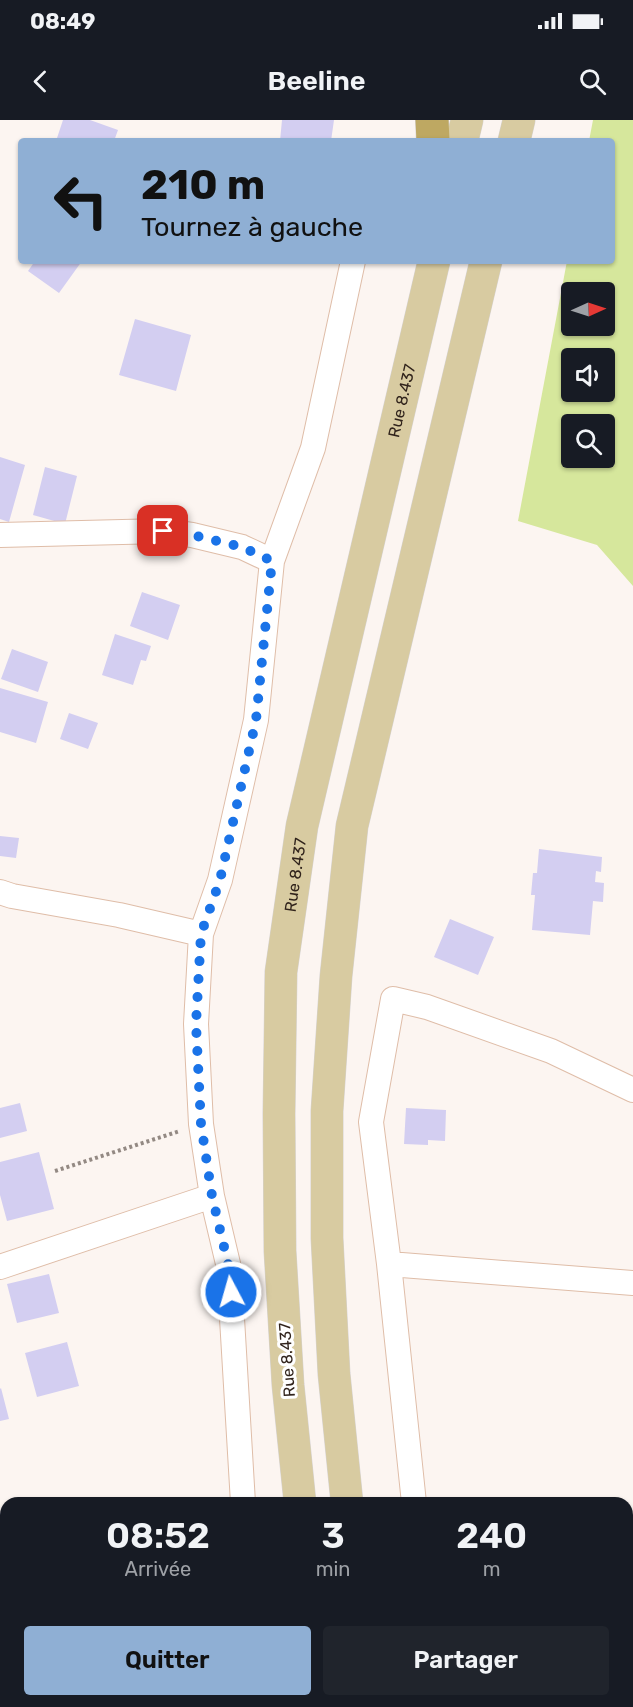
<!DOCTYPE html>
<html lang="fr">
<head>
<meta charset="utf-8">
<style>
  body { margin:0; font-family:Rubik,sans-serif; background:#20242c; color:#f1f3f6; height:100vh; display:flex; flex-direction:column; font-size:22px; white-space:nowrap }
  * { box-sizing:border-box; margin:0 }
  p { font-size:20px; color:#9ea1a6 }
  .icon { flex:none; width:33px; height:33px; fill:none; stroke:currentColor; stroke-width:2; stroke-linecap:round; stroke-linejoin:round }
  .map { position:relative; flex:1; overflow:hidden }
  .drawer { position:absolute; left:0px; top:1377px; width:633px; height:210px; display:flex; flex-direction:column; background:#171b24; border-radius:18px 18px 0 0; box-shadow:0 2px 4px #0004 }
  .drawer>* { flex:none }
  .guide { position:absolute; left:18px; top:18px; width:597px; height:126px; border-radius:6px; box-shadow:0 2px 4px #0004; background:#8fafd4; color:#111; overflow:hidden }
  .needle { width:39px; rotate:87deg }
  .tools { position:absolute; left:561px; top:162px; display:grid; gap:12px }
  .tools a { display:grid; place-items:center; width:54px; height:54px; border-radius:6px; background:#171b24; box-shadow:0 2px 4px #0004; font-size:30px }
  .pin { position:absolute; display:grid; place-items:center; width:51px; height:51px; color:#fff; margin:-26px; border-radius:12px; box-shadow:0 3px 9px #0006 }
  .me { position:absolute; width:66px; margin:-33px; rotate:354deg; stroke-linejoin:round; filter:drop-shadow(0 0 4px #0008) }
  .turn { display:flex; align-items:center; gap:21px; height:126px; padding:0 24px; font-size:27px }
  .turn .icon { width:78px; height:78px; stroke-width:2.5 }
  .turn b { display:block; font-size:42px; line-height:51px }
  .eta { display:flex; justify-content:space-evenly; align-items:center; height:102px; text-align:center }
  .eta b { font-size:36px; font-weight:600; line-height:42px }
  .primary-button { display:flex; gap:12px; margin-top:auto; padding:12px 24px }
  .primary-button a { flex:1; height:69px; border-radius:6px; background:#8fafd4; color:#111; font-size:24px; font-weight:600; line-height:69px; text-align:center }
  .primary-button a+a { background:#20242c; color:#f1f3f6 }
  .status { display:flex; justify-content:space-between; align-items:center; height:42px; padding:0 30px; background:#171b24; direction:ltr }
  .status svg { height:16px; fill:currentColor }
  header { display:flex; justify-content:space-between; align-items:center; height:78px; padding:0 24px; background:#171b24; font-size:27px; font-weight:600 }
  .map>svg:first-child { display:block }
  .green { fill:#d6e79c; fill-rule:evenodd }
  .building { fill:#d3cef1 }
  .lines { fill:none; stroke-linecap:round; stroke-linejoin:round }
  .minor-casing { stroke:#dfbda8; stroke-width:26 }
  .major-casing { stroke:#d6d3d2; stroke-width:33 }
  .highway-casing { stroke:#d6d3d2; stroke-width:34 }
  .path { stroke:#938983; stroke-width:4; stroke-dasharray:3 3; stroke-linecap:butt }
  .minor { stroke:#fff; stroke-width:24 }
  .major { stroke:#d8cba1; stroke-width:32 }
  .highway { stroke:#bea862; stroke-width:33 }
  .route { stroke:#1a73e8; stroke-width:10; stroke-dasharray:0 18 }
  .labels { text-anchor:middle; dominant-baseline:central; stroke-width:6; stroke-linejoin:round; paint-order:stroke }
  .street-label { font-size:16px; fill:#31241c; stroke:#fff }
</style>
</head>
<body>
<div class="status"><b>08:49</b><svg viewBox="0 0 49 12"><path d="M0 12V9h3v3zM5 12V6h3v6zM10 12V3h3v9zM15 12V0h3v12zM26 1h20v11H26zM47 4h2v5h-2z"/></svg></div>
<header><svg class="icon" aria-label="back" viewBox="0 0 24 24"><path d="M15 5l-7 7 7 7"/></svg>Beeline<svg class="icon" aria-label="search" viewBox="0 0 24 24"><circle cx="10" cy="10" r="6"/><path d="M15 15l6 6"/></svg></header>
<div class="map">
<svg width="633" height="1587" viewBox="0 0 633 1587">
  <rect width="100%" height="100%" fill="#fcf5f1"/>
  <!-- green -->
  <path class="green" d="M 593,0 L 633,0 L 633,466 L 597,425 L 518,401 L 567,141 L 612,141 L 612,21 L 589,21 ZM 572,172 L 604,172 L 604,206 L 572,206 ZM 572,238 L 604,238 L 604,272 L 572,272 ZM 572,304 L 604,304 L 604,338 L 572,338 Z"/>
  <!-- building -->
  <path class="building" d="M 63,0 L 90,0 L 118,10 L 114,21 L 56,21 Z
    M 282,0 L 334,0 L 331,21 L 280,21 Z
    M 35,141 L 82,141 L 59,173 L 28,151 Z
    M 135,199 L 191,215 L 176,271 L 119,255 Z
    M 0,337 L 25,345 L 9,402 L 0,399 Z
    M 45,347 L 77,356 L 65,404 L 33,395 Z
    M 142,472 L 180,485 L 168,520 L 130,506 Z
    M 115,514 L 151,526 L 146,541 L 141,540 L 133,565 L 102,555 Z
    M 12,529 L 48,542 L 38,572 L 1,559 Z
    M 0,568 L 48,582 L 36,623 L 0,612 Z
    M 69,593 L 98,603 L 88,629 L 60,619 Z
    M 0,716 L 19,718 L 16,738 L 0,736 Z
    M 539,729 L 602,737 L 601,752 L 596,751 L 595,762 L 604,763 L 603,782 L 593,781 L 590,815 L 532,810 L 535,775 L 531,775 L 533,753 L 537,753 Z
    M 450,799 L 494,817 L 478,855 L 434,837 Z
    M 20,983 L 27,1011 L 0,1018 L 0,988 Z
    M 406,988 L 446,990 L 445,1021 L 428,1020 L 428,1025 L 404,1024 Z
    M 39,1032 L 54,1089 L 7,1101 L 0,1075 L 0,1042 Z
    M 49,1154 L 59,1193 L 17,1203 L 7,1164 Z
    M 67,1222 L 79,1266 L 37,1277 L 25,1233 Z
    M 1,1268 L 9,1299 L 0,1301 L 0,1269 Z
    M 6,1391 L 6,1454 L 2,1456 L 0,1456 L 0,1393 Z
    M 180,1581 L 218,1581 L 219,1587 L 181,1587 Z"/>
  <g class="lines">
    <defs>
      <path id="minor" d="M 0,415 L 163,411 L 192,415 L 242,427 L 272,441
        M 0,772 L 12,776 L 119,795 L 201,814
        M 389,1144 L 633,1163
        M 0,1147 L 212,1076
        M 243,1383 L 229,1148 L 212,1076 L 201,1004 L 196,904 L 201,814 L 220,760 L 256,600 L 272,441 L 313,328 L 353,141
        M 414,1383 L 389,1144 L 371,1002 L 393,879 L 427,887 L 551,931 L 633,970
        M 0,1555 L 6,1552
        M 258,1581 L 259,1587
        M 435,1581 L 436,1587"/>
      <g id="major">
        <path d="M 462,21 L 467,0"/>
        <path d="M 514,21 L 519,0"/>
        <path id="s1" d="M 300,1383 L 288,1265 L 280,1131 L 279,994 L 281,852 L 302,706 L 434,141"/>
        <path d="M 347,1383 L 334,1254 L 327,1118 L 327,991 L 336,856 L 352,706 L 486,141"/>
        <path d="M 320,1581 L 321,1587"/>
        <path d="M 367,1581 L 367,1587"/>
      </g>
      <path id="highway" d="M 432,0 L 433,21"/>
    </defs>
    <!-- minor casing -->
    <use href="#minor" class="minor-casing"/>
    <!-- major casing -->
    <use href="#major" class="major-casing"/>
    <!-- highway casing -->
    <use href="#highway" class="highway-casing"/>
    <!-- path -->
    <path class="path" d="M 55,1051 L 180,1011"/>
    <!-- minor -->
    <use href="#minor" class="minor"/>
    <!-- major -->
    <use href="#major" class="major"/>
    <!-- highway -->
    <use href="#highway" class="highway"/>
  </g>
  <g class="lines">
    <!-- route -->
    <path class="route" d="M 163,411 L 192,415 L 242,427 L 272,441 L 256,600 L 220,760 L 201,814 L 196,904 L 201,1004 L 212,1076 L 229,1148 L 231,1172"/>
  </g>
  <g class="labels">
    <!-- street labels -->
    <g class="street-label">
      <text stroke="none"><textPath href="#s1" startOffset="1116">Rue 8.437</textPath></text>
      <text stroke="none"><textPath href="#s1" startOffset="630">Rue 8.437</textPath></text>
      <text transform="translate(287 1240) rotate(-94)">Rue 8.437</text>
    </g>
  </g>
</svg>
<div class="tools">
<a><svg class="needle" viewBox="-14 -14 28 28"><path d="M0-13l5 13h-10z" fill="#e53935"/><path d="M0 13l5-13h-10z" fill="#9ea1a6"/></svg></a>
<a><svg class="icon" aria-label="sound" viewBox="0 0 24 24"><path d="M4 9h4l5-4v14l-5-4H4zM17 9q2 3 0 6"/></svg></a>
<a><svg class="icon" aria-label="search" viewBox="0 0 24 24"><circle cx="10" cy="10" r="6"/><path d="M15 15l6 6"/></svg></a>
</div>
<div class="pin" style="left:163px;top:411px;background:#d93025"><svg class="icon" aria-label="arrive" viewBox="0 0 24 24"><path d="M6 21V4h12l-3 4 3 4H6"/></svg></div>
<svg class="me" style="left:231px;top:1172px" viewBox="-20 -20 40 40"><circle r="17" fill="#1a73e8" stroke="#fff" stroke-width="3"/><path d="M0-11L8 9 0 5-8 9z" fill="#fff"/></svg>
<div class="guide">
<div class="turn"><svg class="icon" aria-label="left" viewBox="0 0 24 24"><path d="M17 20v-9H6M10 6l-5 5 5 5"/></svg><div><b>210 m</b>Tournez à gauche</div></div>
</div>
<section class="drawer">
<div class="eta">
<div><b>08:52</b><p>Arrivée</p></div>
<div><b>3</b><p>min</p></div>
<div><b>240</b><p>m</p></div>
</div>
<div class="primary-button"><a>Quitter</a><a>Partager</a></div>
</section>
</div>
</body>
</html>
